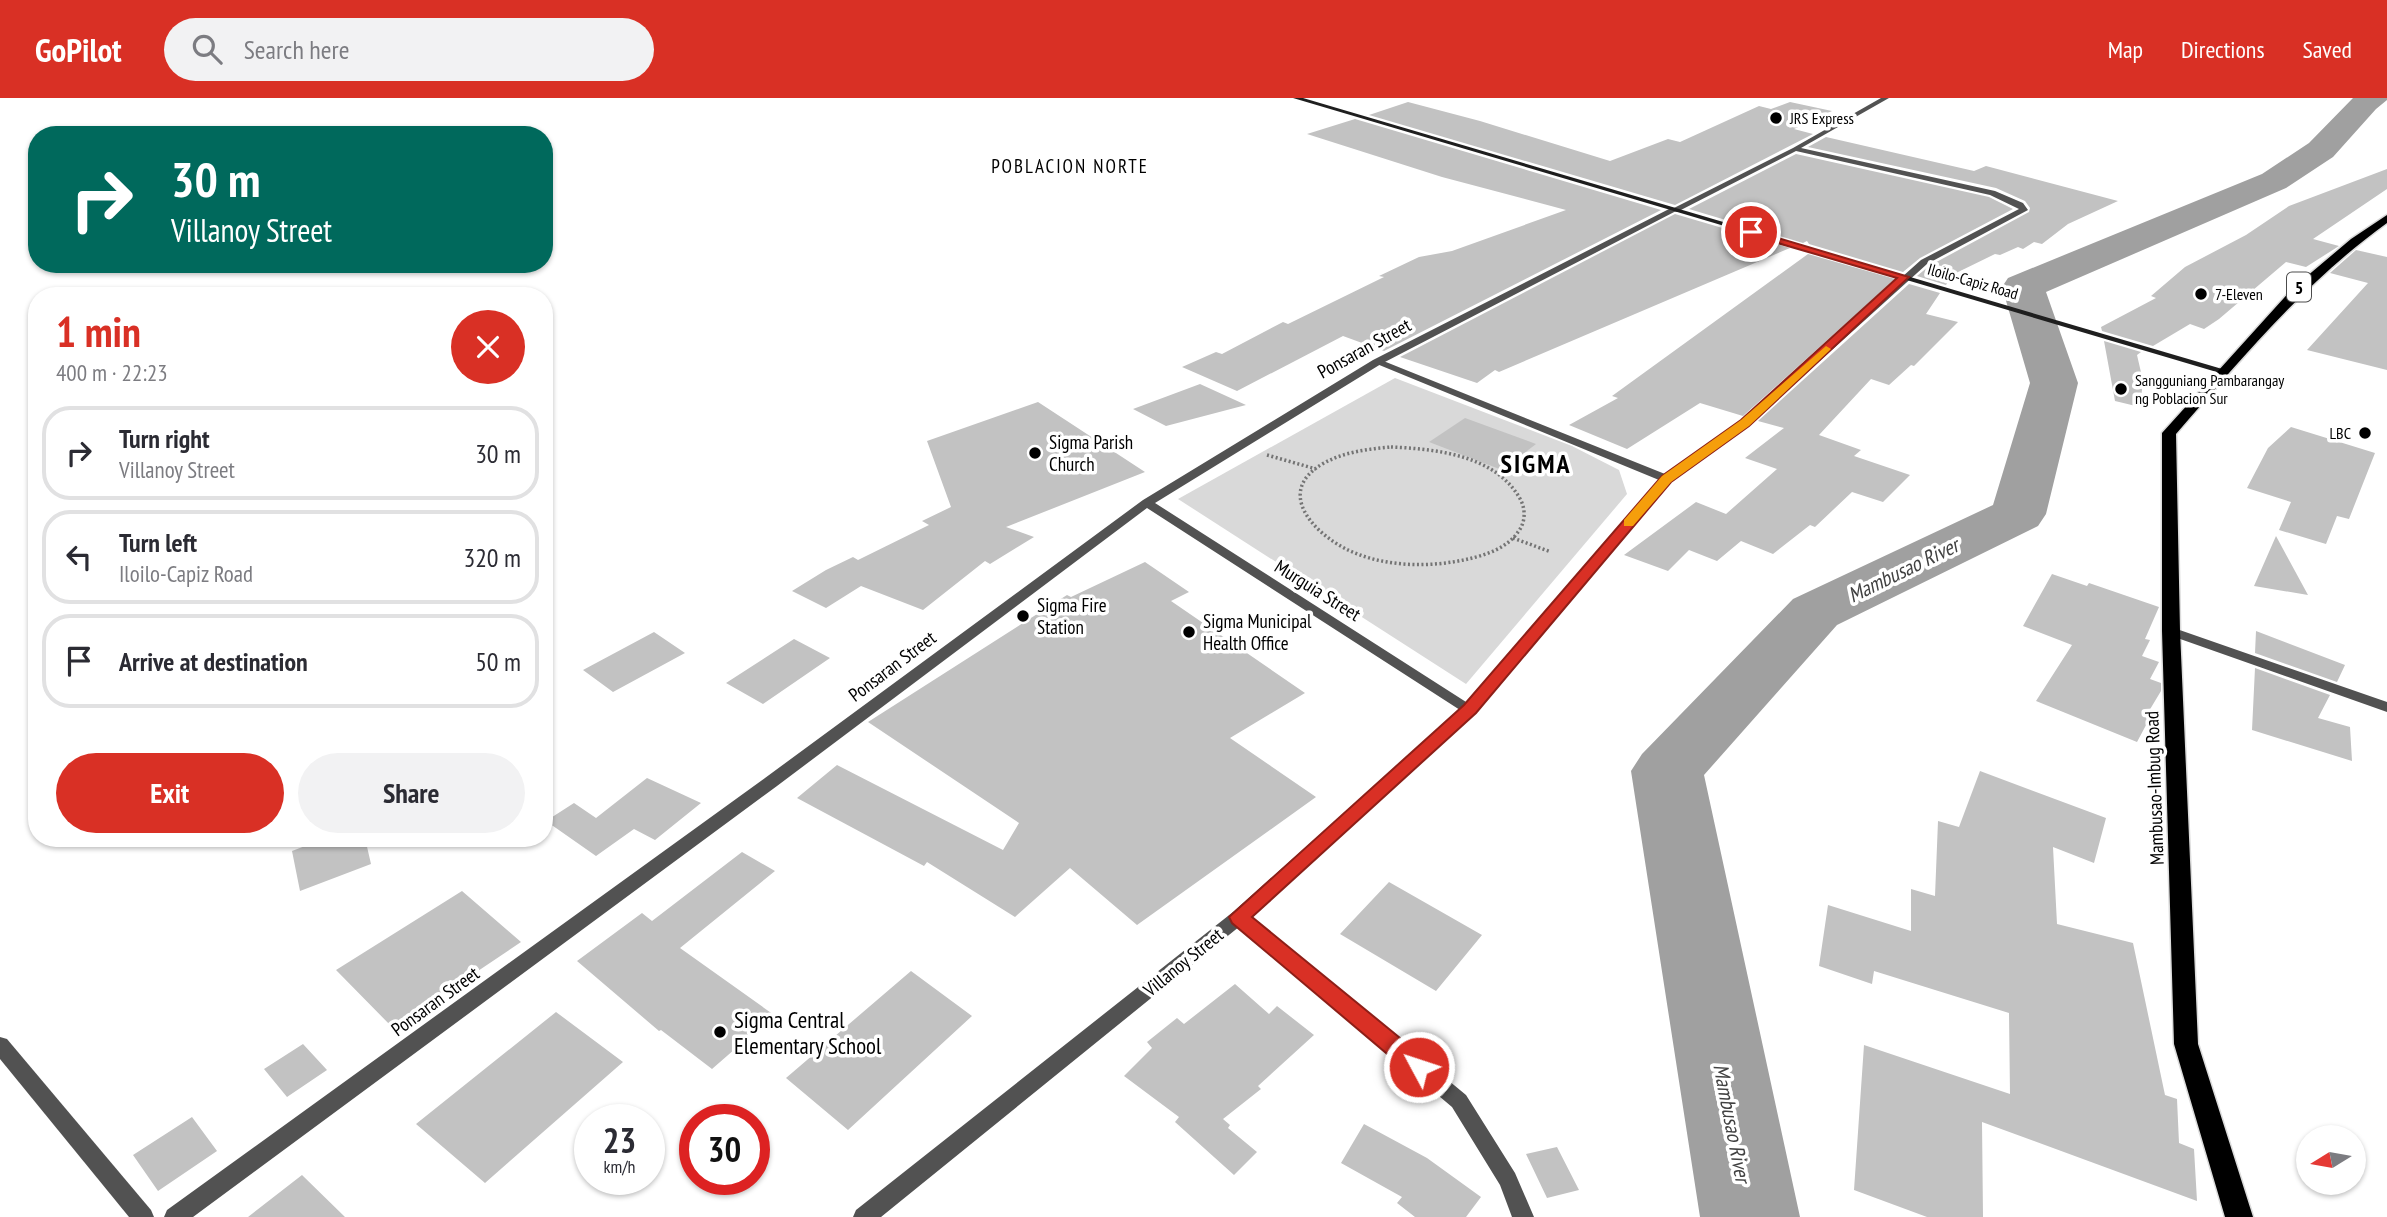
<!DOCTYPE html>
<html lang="en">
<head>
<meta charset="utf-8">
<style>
  body { margin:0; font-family:"PT Sans Narrow",sans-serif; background:#f2f2f3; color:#2b2b33; height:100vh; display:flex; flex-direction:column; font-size:26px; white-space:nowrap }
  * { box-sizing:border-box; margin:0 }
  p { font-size:23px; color:#7c7c81 }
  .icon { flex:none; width:38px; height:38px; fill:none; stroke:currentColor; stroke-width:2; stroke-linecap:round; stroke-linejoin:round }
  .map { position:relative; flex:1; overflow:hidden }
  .side { position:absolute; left:28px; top:189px; width:525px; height:560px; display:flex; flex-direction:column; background:#fff; border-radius:28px; box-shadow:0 2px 5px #0004 }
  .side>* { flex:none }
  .banner { position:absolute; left:28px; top:28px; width:525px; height:147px; border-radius:28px; box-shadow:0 2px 5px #0004; background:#00695c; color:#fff; overflow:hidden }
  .needle { width:46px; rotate:259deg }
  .controls { position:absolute; left:2296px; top:1027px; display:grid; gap:14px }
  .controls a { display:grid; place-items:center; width:70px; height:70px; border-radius:50%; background:#fff; box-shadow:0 2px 5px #0004; font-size:35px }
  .speed { position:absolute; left:574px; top:1006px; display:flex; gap:14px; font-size:35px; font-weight:700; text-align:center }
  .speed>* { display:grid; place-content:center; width:91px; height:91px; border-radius:50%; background:#fff; box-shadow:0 2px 5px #0004; line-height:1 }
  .speed small { font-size:18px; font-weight:400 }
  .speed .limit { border:10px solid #d22; background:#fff; color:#111 }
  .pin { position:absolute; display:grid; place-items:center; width:60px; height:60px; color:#fff; margin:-30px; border:4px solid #fff; border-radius:50%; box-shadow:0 2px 7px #0007 }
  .me { position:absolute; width:77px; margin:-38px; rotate:310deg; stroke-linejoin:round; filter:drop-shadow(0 0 5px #0008) }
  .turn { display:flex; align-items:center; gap:24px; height:147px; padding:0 28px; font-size:32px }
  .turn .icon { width:91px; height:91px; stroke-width:2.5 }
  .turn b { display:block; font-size:49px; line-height:60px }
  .round { display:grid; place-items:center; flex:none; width:74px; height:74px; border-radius:37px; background:#f2f2f3 }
  .summary { display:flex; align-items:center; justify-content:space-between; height:119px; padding:0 28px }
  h1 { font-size:42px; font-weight:800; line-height:52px; color:#d93025 }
  .cta { display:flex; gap:14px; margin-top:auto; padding:14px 28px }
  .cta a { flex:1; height:80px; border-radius:42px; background:#d93025; color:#fff; font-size:28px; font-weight:800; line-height:80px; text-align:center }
  .cta a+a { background:#f2f2f3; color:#2b2b33 }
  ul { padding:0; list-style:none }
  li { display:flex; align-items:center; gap:21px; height:94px; margin:0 14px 10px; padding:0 14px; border:4px solid #e1e1e2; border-radius:28px }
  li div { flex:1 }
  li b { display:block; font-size:26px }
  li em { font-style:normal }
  header { display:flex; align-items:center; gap:42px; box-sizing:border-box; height:98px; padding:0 35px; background:#d93025; color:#fff }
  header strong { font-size:33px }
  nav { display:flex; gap:38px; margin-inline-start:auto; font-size:24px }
  .search { width:490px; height:63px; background:#f2f2f3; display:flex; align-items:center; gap:18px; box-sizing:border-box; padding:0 24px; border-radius:38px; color:#7c7c81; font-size:26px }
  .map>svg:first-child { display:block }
  .green { fill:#d9d9d9 }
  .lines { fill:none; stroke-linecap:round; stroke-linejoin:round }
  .river { fill:#a0a0a0; fill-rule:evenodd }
  .building { fill:#c2c2c2 }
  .primary-casing { stroke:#dbdbdb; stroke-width:3 }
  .path { stroke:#747474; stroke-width:3.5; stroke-dasharray:2 2.5; stroke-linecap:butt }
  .service { fill:#525252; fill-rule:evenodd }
  .minor { fill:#525252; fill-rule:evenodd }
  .tertiary { fill:#525252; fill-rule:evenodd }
  .secondary { fill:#1f1f1f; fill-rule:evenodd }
  .primary { fill:#000; fill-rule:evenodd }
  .route { fill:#d93025; stroke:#8d1f18; stroke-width:2 }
  .slow { fill:#f59e0b }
  .poi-dot { fill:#000; stroke:#fff; stroke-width:2.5 }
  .labels { text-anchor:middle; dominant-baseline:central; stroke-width:7; stroke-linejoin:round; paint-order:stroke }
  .far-poi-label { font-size:16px; fill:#000; stroke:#fff; text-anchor:start }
  .far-street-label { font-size:16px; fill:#000; stroke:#fff }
  .shield { fill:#fff; stroke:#4c4c4c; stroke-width:2 }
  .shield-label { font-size:18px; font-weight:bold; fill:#000 }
  .far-quarter-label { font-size:19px; letter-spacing:2px; fill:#000; stroke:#fff }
  .street-label { font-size:19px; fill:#000; stroke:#fff }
  .poi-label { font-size:19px; fill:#000; stroke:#fff; text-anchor:start }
  .water-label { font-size:21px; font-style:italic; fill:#414141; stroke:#fff }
  .near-poi-label { font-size:23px; fill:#000; stroke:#fff; text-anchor:start }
  .district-label { font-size:26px; font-weight:bold; letter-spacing:2px; fill:#000; stroke:#fff }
</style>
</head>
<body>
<header>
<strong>GoPilot</strong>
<div class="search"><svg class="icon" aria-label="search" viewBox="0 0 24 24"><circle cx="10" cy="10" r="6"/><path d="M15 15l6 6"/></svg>Search here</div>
<nav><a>Map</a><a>Directions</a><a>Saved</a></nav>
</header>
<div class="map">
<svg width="2387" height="1119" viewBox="0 0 2387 1119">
  <rect width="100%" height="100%" fill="#fff"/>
  <!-- green -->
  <path class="green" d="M 1395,280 L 1572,348 L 1619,372 L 1627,396 L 1466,586 L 1178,401 Z"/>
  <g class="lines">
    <!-- river -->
    <path class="river" d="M 2353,0 L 2387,0 L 2387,2 L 2376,11 L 2333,59 L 2286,90 L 2046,194 L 2078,285 L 2046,416 L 2038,428 L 1837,527 L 1704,677 L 1800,1119 L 1700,1119 L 1631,673 L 1642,656 L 1793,501 L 1993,407 L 2030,285 L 2002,189 L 2008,180 L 2262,76 L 2309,45 Z"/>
  </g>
  <!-- building -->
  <path class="building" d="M 1408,4 L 1480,23 L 1610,63 L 1668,41 L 1680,44 L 1759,8 L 1771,11 L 1790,4 L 1832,13 L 1794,31 L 1813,36 L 1675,107 L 1369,17 Z
    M 1355,21 L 1661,112 L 1384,253 L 1343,238 L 1237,293 L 1182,269 L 1216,254 L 1222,256 L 1283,224 L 1288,226 L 1384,179 L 1379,178 L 1419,159 L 1452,153 L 1566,112 L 1442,79 L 1307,36 Z
    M 1826,39 L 1974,73 L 1986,68 L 2118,103 L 2068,126 L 2042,146 L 2034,144 L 2023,151 L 2018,149 L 2000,157 L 1995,156 L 1952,177 L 1946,187 L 1917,178 L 1929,168 L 2029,114 L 2030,110 L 2025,103 L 1996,90 L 1808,49 Z
    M 1796,56 L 1989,99 L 2013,111 L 1920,160 L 1903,174 L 1809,146 L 1807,143 L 1803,145 L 1689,111 Z
    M 2387,71 L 2387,91 L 2313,141 L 2339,148 L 2306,169 L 2286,164 L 2219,221 L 2204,231 L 2190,226 L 2153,248 L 2102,233 L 2101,229 L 2156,200 L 2151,198 L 2185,169 L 2246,137 L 2289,108 Z
    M 1675,116 L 1790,150 L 1499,274 L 1495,272 L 1477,285 L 1400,259 Z
    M 2356,152 L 2387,159 L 2387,272 L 2307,252 L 2368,185 L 2330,175 Z
    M 1808,156 L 1895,181 L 1743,318 L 1700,305 L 1627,351 L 1569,327 L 1618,300 L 1612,298 Z
    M 1909,186 L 1940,195 L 1926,216 L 1958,224 L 1914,268 L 1911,267 L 1889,287 L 1871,281 L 1819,337 L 1861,352 L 1854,358 L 1910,377 L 1883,404 L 1852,394 L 1815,429 L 1810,427 L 1773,456 L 1741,443 L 1717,463 L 1689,452 L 1668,473 L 1624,457 L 1696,404 L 1726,416 L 1777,371 L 1745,360 L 1784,330 L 1758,323 Z
    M 2104,243 L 2141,254 L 2137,257 L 2143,283 L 2140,309 L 2115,303 Z
    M 1200,286 L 1246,307 L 1166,328 L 1133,311 Z
    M 1038,304 L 1145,374 L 1006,429 L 1034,439 L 990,466 L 985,463 L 923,512 L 861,488 L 826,510 L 792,493 L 826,472 L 853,459 L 858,462 L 929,427 L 922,423 L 951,409 L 927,343 Z
    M 1465,320 L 1536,346 L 1502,372 L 1429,344 Z
    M 2291,329 L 2375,355 L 2349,421 L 2337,418 L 2326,446 L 2279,432 L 2291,404 L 2247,390 L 2268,350 Z
    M 2276,438 L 2308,497 L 2254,488 Z
    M 1145,464 L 1189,494 L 1171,503 L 1305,595 L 1230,640 L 1316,699 L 1137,827 L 1070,770 L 1015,819 L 927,764 L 924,768 L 797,700 L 837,667 L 1003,752 L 1019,725 L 868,624 L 1067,497 L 1071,499 Z
    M 2052,476 L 2087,488 L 2089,485 L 2159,509 L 2145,541 L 2150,542 L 2142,558 L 2159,564 L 2150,581 L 2161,585 L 2161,593 L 2149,613 L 2153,614 L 2137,644 L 2036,603 L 2072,547 L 2023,528 Z
    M 2256,533 L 2345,567 L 2337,584 L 2255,555 Z
    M 654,534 L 685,555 L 613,594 L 583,572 Z
    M 794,541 L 830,560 L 763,606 L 726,585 Z
    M 2255,570 L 2330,597 L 2318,620 L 2350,629 L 2352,663 L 2252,632 Z
    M 1980,673 L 2106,720 L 2094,765 L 2053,749 L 2057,826 L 2133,845 L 2165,997 L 2177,1001 L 2179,1045 L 2194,1051 L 2197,1103 L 1982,1024 L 1983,1119 L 1927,1119 L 1854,1092 L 1864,947 L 2010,996 L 2009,915 L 1874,873 L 1872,886 L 1819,868 L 1828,807 L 1911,833 L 1911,791 L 1935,798 L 1938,723 L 1959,729 Z
    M 647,680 L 701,705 L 655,742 L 634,731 L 596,758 L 546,723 L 574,705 L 596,720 Z
    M 326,740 L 365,740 L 371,766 L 300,793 L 292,753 Z
    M 742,754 L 775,773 L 680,850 L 774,917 L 712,971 L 661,932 L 659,933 L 577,863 L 642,815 L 652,823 Z
    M 1389,784 L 1482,837 L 1436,893 L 1340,836 Z
    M 462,793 L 521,844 L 393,930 L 336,872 Z
    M 911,873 L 972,918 L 848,1032 L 786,980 Z
    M 1235,886 L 1269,916 L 1277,908 L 1314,937 L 1258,988 L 1261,991 L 1223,1021 L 1230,1027 L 1228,1030 L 1257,1054 L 1234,1077 L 1175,1024 L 1179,1019 L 1124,978 L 1152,950 L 1147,944 L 1177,920 L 1184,926 Z
    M 556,914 L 623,964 L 485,1085 L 416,1026 Z
    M 303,946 L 327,972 L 287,999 L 264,971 Z
    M 192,1019 L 217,1053 L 158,1093 L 133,1057 Z
    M 1364,1026 L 1427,1060 L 1481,1099 L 1466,1119 L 1415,1119 L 1397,1105 L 1402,1099 L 1341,1065 Z
    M 1557,1049 L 1579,1092 L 1547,1100 L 1526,1056 Z
    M 302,1077 L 345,1119 L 248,1119 Z"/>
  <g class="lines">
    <defs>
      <path id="primary" d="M 2387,117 L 2387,125 C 2305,184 2242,260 2176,336 L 2180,533 L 2198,946 L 2253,1119 L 2225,1119 L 2174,946 L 2162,533 L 2162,335 L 2293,190 L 2351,141 Z"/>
    </defs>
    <!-- primary casing -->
    <use href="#primary" class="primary-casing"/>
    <!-- path -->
    <path class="path" d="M 1391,349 C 1436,351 1494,357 1519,399 C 1526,410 1526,424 1518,434 C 1507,450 1486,457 1468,461 C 1429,470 1384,469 1348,452 C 1313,435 1274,393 1324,365 C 1344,354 1368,351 1391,349 Z
      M 1267,357 L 1316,371
      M 1513,440 L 1551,454"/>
    <!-- service -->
    <path class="service" d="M 0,939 L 7,941 L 151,1112 L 154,1119 L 129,1119 L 0,961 Z"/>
    <!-- minor -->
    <path class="minor" d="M 1881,0 L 1889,0 L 1801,50 L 1995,93 L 2023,105 L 2028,112 L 1927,166 L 1749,327 L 1670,383 L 1475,614 L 1465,614 L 1463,611 L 1465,608 L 1659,382 L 1372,264 L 1381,262 L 1665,376 L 1741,323 L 1921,162 L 2019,111 L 1990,97 L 1796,53 L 1677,114 L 1670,112 L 1793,50 Z
      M 2171,529 L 2387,604 L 2387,614 L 2166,536 L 2164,533 L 2166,530 Z
      M 1239,812 L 1245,814 L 1466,997 L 1515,1075 L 1534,1119 L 1512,1119 L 1500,1087 L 1452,1009 L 1233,824 L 1230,819 L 1233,814 Z"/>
    <!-- tertiary -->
    <path class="tertiary" d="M 1671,110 L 1678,112 L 1381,266 L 1155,405 L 1477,611 L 1245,824 L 881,1119 L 853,1119 L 856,1112 L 1233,814 L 1460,612 L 1147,410 L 777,688 L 193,1119 L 164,1119 L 167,1112 L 765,680 L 1143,402 L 1373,262 Z"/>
    <!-- secondary -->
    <path class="secondary" d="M 1293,0 L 1303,0 L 2229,273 L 2220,275 Z"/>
    <!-- primary -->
    <use href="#primary" class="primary"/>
  </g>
  <!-- route -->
  <path class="route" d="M 1751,132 L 1909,179 L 1749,328 L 1671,384 L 1476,615 L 1252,819 L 1427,962 L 1430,969 L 1427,976 L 1419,979 L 1411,976 L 1232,825 L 1229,819 L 1464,607 L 1662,378 L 1741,322 L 1897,180 L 1747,136 L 1746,134 Z"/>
  <!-- slow -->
  <path class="slow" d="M 1826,248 L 1831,251 L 1829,253 L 1749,328 L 1671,384 L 1633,428 L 1624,428 L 1624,422 L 1662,378 L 1741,322 Z"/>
  <!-- markers -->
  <g class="poi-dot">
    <circle cx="1776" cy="20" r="7"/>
    <circle cx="2201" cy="196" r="7"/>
    <circle cx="2121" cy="291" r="7"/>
    <circle cx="2365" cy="335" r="7"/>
    <circle cx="1035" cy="355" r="7"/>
    <circle cx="1023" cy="518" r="7"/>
    <circle cx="1189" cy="534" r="7"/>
    <circle cx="720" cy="934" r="7"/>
  </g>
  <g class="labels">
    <!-- far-poi labels -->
    <g class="far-poi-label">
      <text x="1790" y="20">JRS Express</text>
      <text x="2215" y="196">7-Eleven</text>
      <text x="2135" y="282">Sangguniang Pambarangay<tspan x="2135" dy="18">ng Poblacion Sur</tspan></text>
      <text x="2351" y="335" text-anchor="end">LBC</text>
    </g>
    <!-- far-street labels -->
    <g class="far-street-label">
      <text transform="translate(1973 183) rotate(16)">Iloilo-Capiz Road</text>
    </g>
    <!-- shield labels -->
    <rect class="shield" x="2287" y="174.5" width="24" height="29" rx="5"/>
    <g class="shield-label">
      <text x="2299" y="189">5</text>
    </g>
    <!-- far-quarter labels -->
    <g class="far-quarter-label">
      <text x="1070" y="68">POBLACION NORTE</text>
    </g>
    <!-- street labels -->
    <g class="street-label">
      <text transform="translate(1364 250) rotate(-29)">Ponsaran Street</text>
      <text transform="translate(1318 492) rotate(32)">Murguia Street</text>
      <text transform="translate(892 568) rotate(-37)">Ponsaran Street</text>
      <text transform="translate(2154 690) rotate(-92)">Mambusao-Imbug Road</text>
      <text transform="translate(1183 864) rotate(-39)">Villanoy Street</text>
      <text transform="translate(435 903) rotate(-36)">Ponsaran Street</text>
    </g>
    <!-- poi labels -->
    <g class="poi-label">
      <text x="1049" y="344">Sigma Parish<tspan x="1049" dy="22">Church</tspan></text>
      <text x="1037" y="507">Sigma Fire<tspan x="1037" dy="22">Station</tspan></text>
      <text x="1203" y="523">Sigma Municipal<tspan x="1203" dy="22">Health Office</tspan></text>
    </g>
    <!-- water labels -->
    <g class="water-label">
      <text transform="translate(1903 472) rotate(-26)">Mambusao River</text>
      <text transform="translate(1732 1025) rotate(79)">Mambusao River</text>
    </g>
    <!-- near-poi labels -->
    <g class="near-poi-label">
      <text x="734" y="921">Sigma Central<tspan x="734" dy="26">Elementary School</tspan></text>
    </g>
    <!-- district labels -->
    <g class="district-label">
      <text x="1536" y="365">SIGMA</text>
    </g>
  </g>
</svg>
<div class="controls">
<a><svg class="needle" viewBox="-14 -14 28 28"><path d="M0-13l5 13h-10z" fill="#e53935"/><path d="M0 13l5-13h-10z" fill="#7c7c81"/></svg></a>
</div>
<div class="speed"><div>23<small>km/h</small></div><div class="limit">30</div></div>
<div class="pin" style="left:1751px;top:134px;background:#d93025"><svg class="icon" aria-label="arrive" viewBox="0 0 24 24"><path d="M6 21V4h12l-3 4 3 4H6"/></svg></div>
<svg class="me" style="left:1419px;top:969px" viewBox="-20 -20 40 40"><circle r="17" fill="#d93025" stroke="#fff" stroke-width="3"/><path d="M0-11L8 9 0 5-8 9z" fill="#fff"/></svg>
<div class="banner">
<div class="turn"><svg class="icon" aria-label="right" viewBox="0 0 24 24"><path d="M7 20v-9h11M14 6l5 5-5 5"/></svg><div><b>30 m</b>Villanoy Street</div></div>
</div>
<section class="side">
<div class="summary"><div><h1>1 min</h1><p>400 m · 22:23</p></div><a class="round" style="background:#d93025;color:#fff"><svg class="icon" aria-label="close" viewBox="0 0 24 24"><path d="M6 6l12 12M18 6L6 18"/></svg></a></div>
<ul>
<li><svg class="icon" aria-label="right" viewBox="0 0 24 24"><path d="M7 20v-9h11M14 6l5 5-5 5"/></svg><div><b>Turn right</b><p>Villanoy Street</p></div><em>30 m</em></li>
<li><svg class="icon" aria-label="left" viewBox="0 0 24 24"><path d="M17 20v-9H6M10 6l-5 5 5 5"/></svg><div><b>Turn left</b><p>Iloilo-Capiz Road</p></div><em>320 m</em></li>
<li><svg class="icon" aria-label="arrive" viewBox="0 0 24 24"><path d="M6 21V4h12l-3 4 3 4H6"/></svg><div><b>Arrive at destination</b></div><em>50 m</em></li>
</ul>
<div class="cta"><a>Exit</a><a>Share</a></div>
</section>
</div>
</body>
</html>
